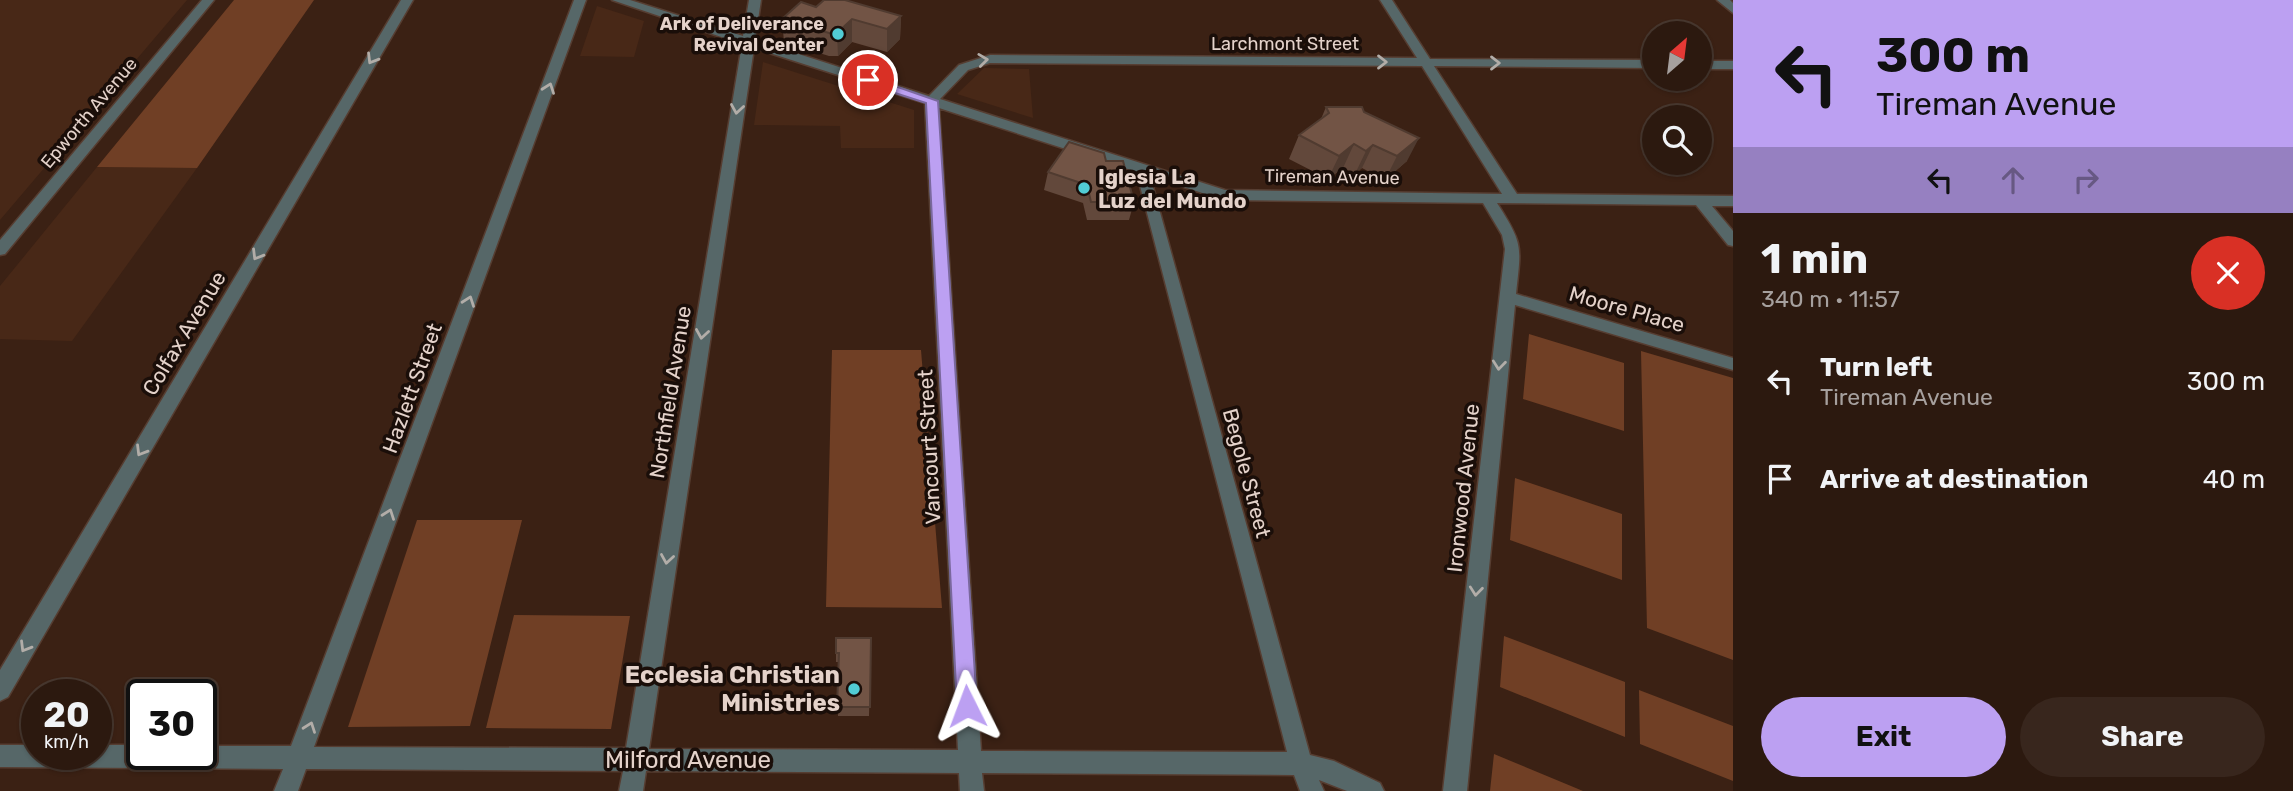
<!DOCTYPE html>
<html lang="en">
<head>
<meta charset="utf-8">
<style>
  body { margin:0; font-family:Rubik,sans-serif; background:#38261d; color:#f1f3f6; height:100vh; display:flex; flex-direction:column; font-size:26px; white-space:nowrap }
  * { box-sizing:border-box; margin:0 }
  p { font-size:23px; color:#a6a09e }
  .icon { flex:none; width:38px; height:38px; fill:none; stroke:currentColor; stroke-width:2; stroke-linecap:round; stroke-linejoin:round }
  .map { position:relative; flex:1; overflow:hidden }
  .drawer { display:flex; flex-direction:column; background:#2c190f; width:560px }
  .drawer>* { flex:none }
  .top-card { background:#bca0f2; color:#111; overflow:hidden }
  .needle { width:46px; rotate:28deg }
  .buttons { position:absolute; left:1642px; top:21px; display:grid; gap:14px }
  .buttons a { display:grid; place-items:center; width:70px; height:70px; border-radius:50%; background:#2c190f; box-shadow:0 2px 5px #0004,0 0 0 2px #48382f; font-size:35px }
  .speed { position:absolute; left:21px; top:679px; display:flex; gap:14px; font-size:35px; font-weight:700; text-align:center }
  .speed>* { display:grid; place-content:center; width:91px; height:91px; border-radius:50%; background:#2c190f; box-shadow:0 2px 5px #0004,0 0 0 2px #48382f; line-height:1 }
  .speed small { font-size:18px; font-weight:400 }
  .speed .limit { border:4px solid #111; border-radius:10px; background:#fff; color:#111 }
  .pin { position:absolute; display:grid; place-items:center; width:60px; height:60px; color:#fff; margin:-30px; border:4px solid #fff; border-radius:50%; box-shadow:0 2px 7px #0007 }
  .me { position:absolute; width:77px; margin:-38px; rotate:357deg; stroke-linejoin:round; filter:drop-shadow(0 0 5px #0008) }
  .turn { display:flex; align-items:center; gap:24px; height:147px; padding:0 28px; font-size:32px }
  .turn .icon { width:91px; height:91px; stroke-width:2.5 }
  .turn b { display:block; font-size:49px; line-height:60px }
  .lanes { display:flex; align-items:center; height:66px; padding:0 28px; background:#0003; justify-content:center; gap:35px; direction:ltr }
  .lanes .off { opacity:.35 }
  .round { display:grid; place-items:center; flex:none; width:74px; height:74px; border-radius:37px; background:#38261d }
  .headline { display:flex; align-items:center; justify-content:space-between; height:119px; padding:0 28px }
  h1 { font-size:42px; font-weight:700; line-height:52px }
  .action { display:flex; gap:14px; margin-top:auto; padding:14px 28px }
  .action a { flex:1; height:80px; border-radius:42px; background:#bca0f2; color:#111; font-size:28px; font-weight:700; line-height:80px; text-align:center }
  .action a+a { background:#38261d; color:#f1f3f6 }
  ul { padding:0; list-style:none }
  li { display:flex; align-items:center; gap:21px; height:98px; padding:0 28px }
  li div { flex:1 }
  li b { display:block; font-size:26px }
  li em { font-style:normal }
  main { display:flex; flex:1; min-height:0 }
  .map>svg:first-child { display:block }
  .built { fill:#482817 }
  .green { fill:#703f25 }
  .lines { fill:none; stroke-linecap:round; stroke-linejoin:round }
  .minor-casing { stroke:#563d31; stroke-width:3 }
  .minor { fill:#566768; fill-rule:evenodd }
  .wall { fill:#62483b }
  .shaded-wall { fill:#503b30 }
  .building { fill:#725445; stroke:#503b30; stroke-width:2 }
  .oneway { stroke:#b2ada8 }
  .route { fill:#bca0f2; stroke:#7a689d; stroke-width:2 }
  .poi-dot { fill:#51ccd4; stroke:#1a0e09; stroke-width:2.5 }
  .labels { text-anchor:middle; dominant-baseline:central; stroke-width:7; stroke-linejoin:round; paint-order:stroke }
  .far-poi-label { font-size:18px; font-weight:bold; fill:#e4d2ca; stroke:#1a0e09; text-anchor:end }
  .far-street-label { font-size:18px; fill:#e4d2ca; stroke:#1a0e09 }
  .poi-label { font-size:21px; font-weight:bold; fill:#e4d2ca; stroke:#1a0e09; text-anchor:start }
  .street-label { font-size:21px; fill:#e4d2ca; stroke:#1a0e09 }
  .near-poi-label { font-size:24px; font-weight:bold; fill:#e4d2ca; stroke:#1a0e09; text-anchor:end }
  .near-street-label { font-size:24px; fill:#e4d2ca; stroke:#1a0e09 }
</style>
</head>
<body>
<main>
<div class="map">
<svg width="1733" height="791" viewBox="0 0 1733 791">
  <rect width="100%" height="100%" fill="#3b2114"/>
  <!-- built -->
  <path class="built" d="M 0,0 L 187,0 L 0,220 Z
    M 597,6 L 644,21 L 634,57 L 580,56 Z
    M 763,62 L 914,110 L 914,148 L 841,148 L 840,126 L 754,125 Z
    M 984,68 L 1029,69 L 1033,118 L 957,94 Z
    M 97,167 L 197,168 L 72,341 L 0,339 L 0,286 Z"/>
  <!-- green -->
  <path class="green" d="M 234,0 L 314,0 L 197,168 L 97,167 Z
    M 1529,334 L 1624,363 L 1624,431 L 1523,399 Z
    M 832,350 L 921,350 L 942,608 L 826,607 Z
    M 1641,351 L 1733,378 L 1733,660 L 1647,628 Z
    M 1515,478 L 1622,514 L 1622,580 L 1510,540 Z
    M 417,520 L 522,520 L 470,726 L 348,727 Z
    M 514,615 L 630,616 L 611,729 L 486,728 Z
    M 1504,636 L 1625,682 L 1625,737 L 1500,687 Z
    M 1639,690 L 1733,726 L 1733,781 L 1640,744 Z
    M 1494,754 L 1583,791 L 1490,791 Z"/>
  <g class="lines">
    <defs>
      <path id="minor" d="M 202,0 L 214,0 L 5,254 L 0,255 L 0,240 Z
        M 401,0 L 413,0 L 8,697 L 0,701 L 0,670 Z
        M 574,0 L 586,0 L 314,747 L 626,748 L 742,44 L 612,0 L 630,0 L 743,36 L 749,0 L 761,0 L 755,40 L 929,96 L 959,65 L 990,55 L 1417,58 L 1380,0 L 1392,0 L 1430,59 L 1654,60 L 1654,68 L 1434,66 L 1517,194 L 1733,196 L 1733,206 L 1712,206 L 1733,231 L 1733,246 L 1728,245 L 1696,205 L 1497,203 C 1524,245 1521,246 1516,294 L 1733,358 L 1733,370 L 1515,305 L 1467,791 L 1443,791 L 1505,249 L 1502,235 L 1483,203 L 1224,200 L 1150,176 L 1310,755 L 1334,761 L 1380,783 L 1384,791 L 1347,791 L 1319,780 L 1324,791 L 1300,791 L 1294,775 L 982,773 L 984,791 L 960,791 L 959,773 L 646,771 L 643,791 L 619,791 L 623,771 L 306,769 L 298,791 L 274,791 L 283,769 L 0,767 L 0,745 L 37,745 L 37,754 L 96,754 L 96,745 L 142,745 L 142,754 L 201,754 L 201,746 L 291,746 ZM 754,48 L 925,103 L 958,750 L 649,749 ZM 990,63 L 1422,66 L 1502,194 L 1225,190 L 940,99 L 968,70 ZM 939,108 L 1134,171 L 1139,182 L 1287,752 L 981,751 Z
        M 1717,0 L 1730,0 L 1733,3 L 1733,13 Z
        M 1699,61 L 1733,61 L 1733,69 L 1699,69 Z"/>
    </defs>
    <!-- minor casing -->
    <use href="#minor" class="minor-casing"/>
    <!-- minor -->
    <use href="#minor" class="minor"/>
  </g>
  <!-- wall -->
  <path class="wall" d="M 816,7 L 901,16 L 900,39 L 887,52 L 852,42 L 838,56 L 829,56 L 784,42 L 782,19 Z
    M 1326,107 L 1364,112 L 1407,161 L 1385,180 L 1362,168 L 1355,174 L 1343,168 L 1328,179 L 1289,159 L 1299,135 L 1321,119 Z
    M 1106,161 L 1134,202 L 1129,220 L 1087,220 L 1083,203 L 1044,190 L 1048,172 Z
    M 871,638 L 869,716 L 838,716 L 839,662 L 836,662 L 836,653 Z"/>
  <!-- shaded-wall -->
  <path class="shaded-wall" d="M 901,16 L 900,39 L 887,52 L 887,29 Z
    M 852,19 L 852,42 L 838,56 L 837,33 Z
    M 1419,138 L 1407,161 L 1385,180 L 1397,156 Z
    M 1354,144 L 1343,168 L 1328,179 L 1339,156 Z
    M 1373,145 L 1362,168 L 1355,174 L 1366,151 Z"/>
  <!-- building -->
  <path class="building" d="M 824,0 L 845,0 L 901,16 L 887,29 L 852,19 L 837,33 L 829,33 L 782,19 L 801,2 L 816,7 Z
    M 1326,107 L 1362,107 L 1364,112 L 1419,138 L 1397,156 L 1373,145 L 1366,151 L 1354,144 L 1339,156 L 1299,135 L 1329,113 Z
    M 1069,142 L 1104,153 L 1106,161 L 1123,161 L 1134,202 L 1091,202 L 1087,185 L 1048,172 Z
    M 836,638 L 871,638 L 870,707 L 837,707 L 839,653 L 836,653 Z"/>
  <!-- one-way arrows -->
  <defs><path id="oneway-chevron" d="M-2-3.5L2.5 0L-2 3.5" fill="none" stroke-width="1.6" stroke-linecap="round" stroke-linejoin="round" transform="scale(1.75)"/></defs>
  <g class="oneway">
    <use href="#oneway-chevron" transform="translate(372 59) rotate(121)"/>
    <use href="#oneway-chevron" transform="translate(983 60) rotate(-7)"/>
    <use href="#oneway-chevron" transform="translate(1382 62)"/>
    <use href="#oneway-chevron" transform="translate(1495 63)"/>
    <use href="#oneway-chevron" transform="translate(549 88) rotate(-70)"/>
    <use href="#oneway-chevron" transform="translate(737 109) rotate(99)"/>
    <use href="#oneway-chevron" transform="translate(257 255) rotate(121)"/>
    <use href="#oneway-chevron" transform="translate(469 301) rotate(-70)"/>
    <use href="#oneway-chevron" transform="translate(702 334) rotate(99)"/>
    <use href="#oneway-chevron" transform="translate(1499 365) rotate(96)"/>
    <use href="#oneway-chevron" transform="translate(141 451) rotate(121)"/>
    <use href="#oneway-chevron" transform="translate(389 514) rotate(-70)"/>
    <use href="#oneway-chevron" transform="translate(667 559) rotate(99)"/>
    <use href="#oneway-chevron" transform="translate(1476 591) rotate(96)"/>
    <use href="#oneway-chevron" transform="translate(25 647) rotate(121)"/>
    <use href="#oneway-chevron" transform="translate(310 727) rotate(-70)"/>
  </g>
  <!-- route -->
  <path class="route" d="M 864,78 L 872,78 L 938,101 L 977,706 L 974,713 L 967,715 L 960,713 L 957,706 L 926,103 L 864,83 Z"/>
  <!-- markers -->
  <g class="poi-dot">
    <circle cx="838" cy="34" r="7"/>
    <circle cx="1084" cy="188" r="7"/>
    <circle cx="854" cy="689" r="7"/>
  </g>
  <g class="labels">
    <!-- far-poi labels -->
    <g class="far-poi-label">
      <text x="824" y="24">Ark of Deliverance<tspan x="824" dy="21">Revival Center</tspan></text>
    </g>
    <!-- far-street labels -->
    <g class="far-street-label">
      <text x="1285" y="44">Larchmont Street</text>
      <text transform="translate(89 113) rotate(-50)">Epworth Avenue</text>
      <text transform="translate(1332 177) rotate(1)">Tireman Avenue</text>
    </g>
    <!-- poi labels -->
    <g class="poi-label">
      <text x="1098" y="176">Iglesia La<tspan x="1098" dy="24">Luz del Mundo</tspan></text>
    </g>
    <!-- street labels -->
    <g class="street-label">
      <text transform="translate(1627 309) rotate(16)">Moore Place</text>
      <text transform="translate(184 333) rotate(-59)">Colfax Avenue</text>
      <text transform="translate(412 388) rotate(-70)">Hazlett Street</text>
      <text transform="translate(670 392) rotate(-81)">Northfield Avenue</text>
      <text transform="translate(929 447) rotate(-93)">Vancourt Street</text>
      <text transform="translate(1247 473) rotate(75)">Begole Street</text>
      <text transform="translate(1463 488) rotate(-84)">Ironwood Avenue</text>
    </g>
    <!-- near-poi labels -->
    <g class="near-poi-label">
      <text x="840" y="675">Ecclesia Christian<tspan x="840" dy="28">Ministries</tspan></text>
    </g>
    <!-- near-street labels -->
    <g class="near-street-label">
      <text x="688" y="760">Milford Avenue</text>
    </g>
  </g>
</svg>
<div class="buttons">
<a><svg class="needle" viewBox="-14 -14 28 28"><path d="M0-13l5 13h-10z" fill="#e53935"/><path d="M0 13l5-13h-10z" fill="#a6a09e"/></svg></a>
<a><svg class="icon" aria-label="search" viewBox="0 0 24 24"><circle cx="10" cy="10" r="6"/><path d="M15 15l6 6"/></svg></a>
</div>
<div class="speed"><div>20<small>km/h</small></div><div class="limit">30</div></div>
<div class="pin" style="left:868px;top:80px;background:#d93025"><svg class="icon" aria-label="arrive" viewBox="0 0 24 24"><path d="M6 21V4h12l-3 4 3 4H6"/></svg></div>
<svg class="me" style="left:967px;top:706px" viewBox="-20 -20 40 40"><path d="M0-17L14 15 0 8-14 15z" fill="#bca0f2" stroke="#fff" stroke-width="4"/></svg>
</div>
<section class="drawer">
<div class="top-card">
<div class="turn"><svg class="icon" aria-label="left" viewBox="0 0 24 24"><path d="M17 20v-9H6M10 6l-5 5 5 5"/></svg><div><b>300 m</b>Tireman Avenue</div></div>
<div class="lanes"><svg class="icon" aria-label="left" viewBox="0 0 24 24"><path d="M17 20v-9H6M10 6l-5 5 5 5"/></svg><svg class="icon off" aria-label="ahead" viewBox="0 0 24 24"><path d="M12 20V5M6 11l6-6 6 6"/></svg><svg class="icon off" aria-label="right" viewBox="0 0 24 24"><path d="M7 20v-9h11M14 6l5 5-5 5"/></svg></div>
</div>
<div class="headline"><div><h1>1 min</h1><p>340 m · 11:57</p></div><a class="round" style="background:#d93025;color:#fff"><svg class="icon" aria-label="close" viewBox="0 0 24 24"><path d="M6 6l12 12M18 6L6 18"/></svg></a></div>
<ul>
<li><svg class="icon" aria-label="left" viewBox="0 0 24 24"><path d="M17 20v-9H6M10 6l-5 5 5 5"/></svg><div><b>Turn left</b><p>Tireman Avenue</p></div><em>300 m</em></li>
<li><svg class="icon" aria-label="arrive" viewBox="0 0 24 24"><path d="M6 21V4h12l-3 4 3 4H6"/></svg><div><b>Arrive at destination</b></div><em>40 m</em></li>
</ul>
<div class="action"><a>Exit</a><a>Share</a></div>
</section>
</main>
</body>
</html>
